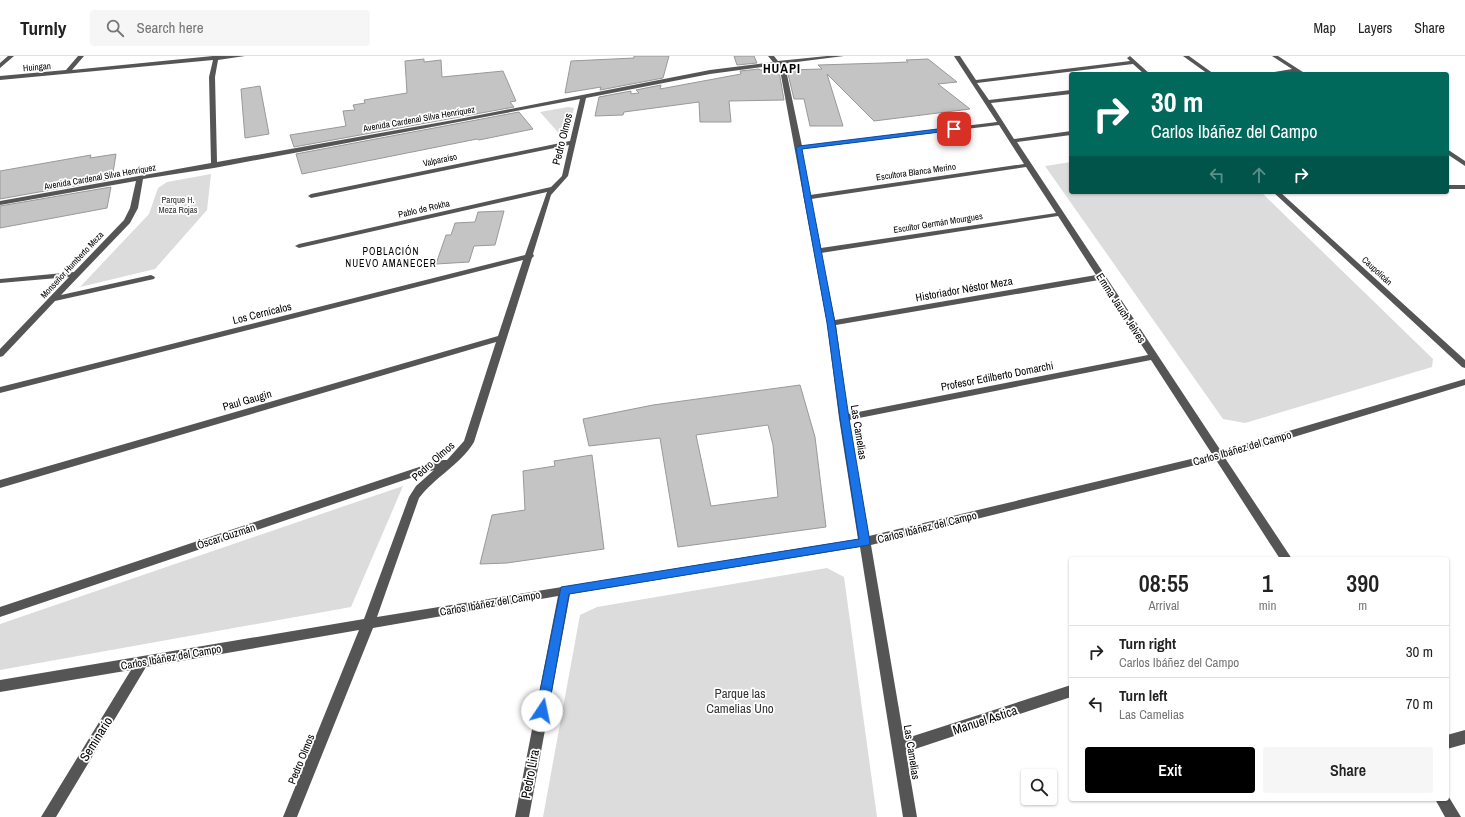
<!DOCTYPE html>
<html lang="en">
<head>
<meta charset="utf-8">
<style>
  body { margin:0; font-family:"Archivo Narrow",sans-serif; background:#f6f6f6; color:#222; height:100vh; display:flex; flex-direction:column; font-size:15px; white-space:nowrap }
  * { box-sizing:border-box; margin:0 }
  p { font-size:13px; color:#767676 }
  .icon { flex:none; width:22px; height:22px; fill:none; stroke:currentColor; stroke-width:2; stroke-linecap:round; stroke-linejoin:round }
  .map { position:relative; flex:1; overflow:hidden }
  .side { position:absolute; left:1069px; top:501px; width:380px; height:244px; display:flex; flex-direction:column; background:#fff; border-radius:4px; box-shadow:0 1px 3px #0004 }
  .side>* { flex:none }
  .banner { position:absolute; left:1069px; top:16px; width:380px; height:122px; border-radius:4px; box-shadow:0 1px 3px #0004; background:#00695c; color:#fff; overflow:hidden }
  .tools { position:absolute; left:1021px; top:713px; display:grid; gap:8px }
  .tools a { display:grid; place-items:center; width:36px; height:36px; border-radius:4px; background:#fff; box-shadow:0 1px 3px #0004; font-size:20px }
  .pin { position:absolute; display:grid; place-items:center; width:34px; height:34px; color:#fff; margin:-17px; border-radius:8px; box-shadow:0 2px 6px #0006 }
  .me { position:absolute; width:44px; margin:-22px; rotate:11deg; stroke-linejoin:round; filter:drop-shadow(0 0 3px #0008) }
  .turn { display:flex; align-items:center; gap:14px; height:84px; padding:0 16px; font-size:18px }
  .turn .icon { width:52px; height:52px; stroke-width:2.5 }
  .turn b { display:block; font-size:28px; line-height:34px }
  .lanes { display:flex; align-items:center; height:38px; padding:0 16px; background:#0003; justify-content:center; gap:20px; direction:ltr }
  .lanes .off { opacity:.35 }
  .eta { display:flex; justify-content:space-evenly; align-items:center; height:68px; text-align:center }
  .eta b { font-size:24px; font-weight:600; line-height:28px }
  .action { display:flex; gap:8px; margin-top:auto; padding:8px 16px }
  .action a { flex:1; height:46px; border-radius:4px; background:#000; color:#fff; font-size:16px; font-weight:600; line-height:46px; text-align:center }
  .action a+a { background:#f6f6f6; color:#222 }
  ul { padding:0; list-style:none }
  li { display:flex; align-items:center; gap:12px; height:52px; padding:0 16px; border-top:1px solid #e0e0e0 }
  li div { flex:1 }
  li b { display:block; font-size:15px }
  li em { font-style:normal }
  header { display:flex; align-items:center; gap:24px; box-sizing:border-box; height:56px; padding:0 20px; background:#fff; border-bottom:1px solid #e0e0e0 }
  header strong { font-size:19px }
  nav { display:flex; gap:22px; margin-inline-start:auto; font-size:14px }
  .search { width:280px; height:36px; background:#f6f6f6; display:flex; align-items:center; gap:10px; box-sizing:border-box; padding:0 14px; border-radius:4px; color:#767676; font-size:15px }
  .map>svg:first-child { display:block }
  .green { fill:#dcdcdc }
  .building { fill:#c4c4c4; stroke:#999; fill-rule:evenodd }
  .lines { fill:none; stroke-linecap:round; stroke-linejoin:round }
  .minor { fill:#555; fill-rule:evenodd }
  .route { fill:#1a73e8; stroke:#114b97 }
  .labels { text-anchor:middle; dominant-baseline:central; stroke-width:3.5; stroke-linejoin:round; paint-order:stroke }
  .far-street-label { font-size:9px; fill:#000; stroke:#fff }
  .far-park-label { font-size:9px; fill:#333; stroke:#fff }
  .far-neighbourhood-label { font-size:10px; letter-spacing:1px; fill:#000; stroke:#fff }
  .street-label { font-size:11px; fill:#000; stroke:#fff }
  .far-district-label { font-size:13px; font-weight:bold; letter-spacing:1px; fill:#000; stroke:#fff }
  .near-park-label { font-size:13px; fill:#333; stroke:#fff }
  .near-street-label { font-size:13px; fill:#000; stroke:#fff }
</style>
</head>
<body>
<header>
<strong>Turnly</strong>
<div class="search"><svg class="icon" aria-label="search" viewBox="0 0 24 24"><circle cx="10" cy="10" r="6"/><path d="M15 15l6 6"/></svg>Search here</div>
<nav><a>Map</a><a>Layers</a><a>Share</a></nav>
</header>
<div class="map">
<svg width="1465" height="761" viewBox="0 0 1465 761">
  <rect width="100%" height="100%" fill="#fff"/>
  <!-- green -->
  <path class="green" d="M 568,51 L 574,52 L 567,81 L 563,82 L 540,56 Z
    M 1071,106 L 1071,136 L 1261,136 L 1433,303 L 1432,311 L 1245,367 L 1223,363 L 1045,110 Z
    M 211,118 L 207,154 L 155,213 L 80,231 L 149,158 L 158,132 L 167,126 Z
    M 403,430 L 351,551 L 0,614 L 0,568 Z
    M 827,512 L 844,521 L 877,761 L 543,761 L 580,559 L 597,551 Z"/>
  <!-- building -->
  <path class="building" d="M 634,0 L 669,0 L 663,22 L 600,34 L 601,31 L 565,37 L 571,5 L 634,2 Z
    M 734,0 L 754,0 L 757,7 L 737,9 Z
    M 424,3 L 424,6 L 441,4 L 442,21 L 503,15 L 516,45 L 510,46 L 514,51 L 294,91 L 290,79 L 346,70 L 343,55 L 355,54 L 353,49 L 365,47 L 364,44 L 407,37 L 405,5 Z
    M 928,3 L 957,26 L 938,28 L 970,53 L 874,65 L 827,18 L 843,70 L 810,70 L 804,43 L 794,43 L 787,14 L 822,13 L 818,9 L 883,7 L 908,6 L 906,4 Z
    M 759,13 L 760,14 L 779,15 L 784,44 L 729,45 L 731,66 L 700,66 L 699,46 L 624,56 L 623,59 L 595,60 L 599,41 L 631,35 L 631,38 L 639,37 L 636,34 L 661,29 L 660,33 L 741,18 L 740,15 Z
    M 260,30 L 269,78 L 245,82 L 241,33 Z
    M 519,56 L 533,73 L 479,84 L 477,83 L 302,118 L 296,98 Z
    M 116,98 L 112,123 L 0,143 L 0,115 L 91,99 L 90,102 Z
    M 111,131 L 107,152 L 0,172 L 0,150 Z
    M 504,155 L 495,189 L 474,190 L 469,206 L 436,208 L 446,179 L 451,179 L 455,167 L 475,166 L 478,156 Z
    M 800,329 L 815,381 L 826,471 L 678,491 L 660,382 L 589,390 L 583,363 L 653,349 ZM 768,369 L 773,389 L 778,441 L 711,450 L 696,379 Z
    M 592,399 L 604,493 L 507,507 L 480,508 L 492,459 L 525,454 L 523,415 L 555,410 L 554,405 Z"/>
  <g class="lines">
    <!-- minor -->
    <path class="minor" d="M 8,0 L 14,0 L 0,12 L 0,7 Z
      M 78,0 L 84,0 L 72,14 L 213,0 L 245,0 L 218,4 L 215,21 L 217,106 L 459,63 L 710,14 L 773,6 L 768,0 L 774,0 L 778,5 L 827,0 L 844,0 L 781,8 L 786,14 L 802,90 L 997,66 L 954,0 L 960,0 L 976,24 L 1130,5 L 1127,2 L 1130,0 L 1150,18 L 1144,18 L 1133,8 L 977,27 L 989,44 L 1071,34 L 1071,38 L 991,47 L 1014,83 L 1071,75 L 1071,79 L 1017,86 L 1221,395 L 1465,323 L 1465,329 L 1225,402 L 1292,503 L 1280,503 L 1216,404 L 871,489 L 904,683 L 1071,629 L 1071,641 L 906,696 L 917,761 L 903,761 L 860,491 L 570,538 L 529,761 L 515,761 L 558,540 L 373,572 L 297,761 L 283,761 L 359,574 L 146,611 L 56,761 L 41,761 L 131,614 L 0,636 L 0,624 L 364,563 L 409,441 L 416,430 L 434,414 L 0,561 L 0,551 L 440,404 L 447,404 L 464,385 L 496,286 L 0,432 L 0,424 L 498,280 L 523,204 L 0,337 L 0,331 L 525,199 L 547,136 L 299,192 L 295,190 L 299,188 L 551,131 L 562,120 L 569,89 L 311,142 L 308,140 L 311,138 L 570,85 L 580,43 L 214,112 L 143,123 L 138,152 L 130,167 L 61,239 L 151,219 L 155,221 L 154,223 L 55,245 L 3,300 L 0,301 L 0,293 L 69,221 L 0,227 L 0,223 L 74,216 L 124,164 L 130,152 L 136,125 L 0,149 L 0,145 L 211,107 L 209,21 L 213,4 L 0,24 L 0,20 L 66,14 ZM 776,9 L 780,14 L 827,267 L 839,362 L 858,483 L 377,561 L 419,442 C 435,421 460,409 474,386 L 532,202 L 534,200 L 533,198 L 551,139 L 568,120 L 586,42 L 710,18 ZM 999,69 L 1024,108 L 810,139 L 802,93 ZM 1026,111 L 1056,157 L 821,192 L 811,143 ZM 1058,160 L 1096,219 L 835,264 L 821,197 ZM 1099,224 L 1148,299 L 848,358 L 836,269 ZM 1151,304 L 1212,398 L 869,480 L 849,364 Z
      M 1183,0 L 1189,0 L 1214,18 L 1208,18 Z
      M 1272,0 L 1278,0 L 1306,18 L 1299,18 L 1296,16 L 1263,18 L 1292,13 Z
      M 1447,93 L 1465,105 L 1465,110 L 1447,98 Z
      M 1447,129 L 1465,129 L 1465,133 L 1447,133 Z
      M 1273,136 L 1280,136 L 1465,304 L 1465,312 L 1462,311 Z
      M 1465,674 L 1465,688 L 1447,693 L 1447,679 Z
      M 1447,738 L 1461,761 L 1445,761 L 1435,743 L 1447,743 Z"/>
  </g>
  <!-- route -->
  <path class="route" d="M 954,71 L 956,72 L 956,74 L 802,93 L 835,267 L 849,362 L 870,486 L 869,489 L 569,538 L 548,655 L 547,659 L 542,661 L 538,659 L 536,655 L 561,531 L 859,483 L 840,362 L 827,267 L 804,141 L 796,92 L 799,90 Z"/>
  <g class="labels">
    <!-- far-street labels -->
    <g class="far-street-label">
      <text transform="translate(37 11) rotate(-5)">Huingan</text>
      <text transform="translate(419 63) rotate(-10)">Avenida Cardenal Silva Henríquez</text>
      <text transform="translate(440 104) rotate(-12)">Valparaíso</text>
      <text transform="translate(916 116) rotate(-8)">Escultora Blanca Merino</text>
      <text transform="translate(100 121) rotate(-10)">Avenida Cardenal Silva Henríquez</text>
      <text transform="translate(424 153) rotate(-13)">Pablo de Rokha</text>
      <text transform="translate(938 167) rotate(-9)">Escultor Germán Mourgues</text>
      <text transform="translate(72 209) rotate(-47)">Monseñor Humberto Meza</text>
      <text transform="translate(1377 215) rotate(43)">Caupolicán</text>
    </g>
    <!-- far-park labels -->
    <g class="far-park-label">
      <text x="178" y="144">Parque H.<tspan x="178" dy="10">Meza Rojas</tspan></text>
    </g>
    <!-- far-neighbourhood labels -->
    <g class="far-neighbourhood-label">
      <text x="391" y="195">POBLACIÓN<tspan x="391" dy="12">NUEVO AMANECER</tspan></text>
    </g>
    <!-- street labels -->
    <g class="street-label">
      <text transform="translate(562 83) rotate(-76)">Pedro Olmos</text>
      <text transform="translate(964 233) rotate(-10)">Historiador Néstor Meza</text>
      <text transform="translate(1121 252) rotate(57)">Emma Jauch Jelves</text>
      <text transform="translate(262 257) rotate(-14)">Los Cernícalos</text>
      <text transform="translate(997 320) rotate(-11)">Profesor Edilberto Domarchi</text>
      <text transform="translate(247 344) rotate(-16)">Paul Gaugin</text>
      <text transform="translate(859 376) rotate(81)">Las Camelias</text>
      <text transform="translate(1242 392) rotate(-16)">Carlos Ibáñez del Campo</text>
      <text transform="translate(433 405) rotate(-42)">Pedro Olmos</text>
      <text transform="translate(927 471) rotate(-14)">Carlos Ibáñez del Campo</text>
      <text transform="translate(226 480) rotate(-18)">Óscar Guzmán</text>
      <text transform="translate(490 547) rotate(-10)">Carlos Ibáñez del Campo</text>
      <text transform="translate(171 601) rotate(-10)">Carlos Ibáñez del Campo</text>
      <text transform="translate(912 696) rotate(81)">Las Camelias</text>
      <text transform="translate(301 703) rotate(-68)">Pedro Olmos</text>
    </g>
    <!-- far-district labels -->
    <g class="far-district-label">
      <text x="782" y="12">HUAPI</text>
    </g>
    <!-- near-park labels -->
    <g class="near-park-label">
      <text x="740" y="637">Parque las<tspan x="740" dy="15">Camelias Uno</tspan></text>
    </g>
    <!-- near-street labels -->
    <g class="near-street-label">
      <text transform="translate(985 664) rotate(-18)">Manuel Astica</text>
      <text transform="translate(96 683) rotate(-58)">Seminario</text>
      <text transform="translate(530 718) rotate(-79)">Pedro Lira</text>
    </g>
  </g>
</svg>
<div class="tools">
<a><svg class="icon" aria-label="search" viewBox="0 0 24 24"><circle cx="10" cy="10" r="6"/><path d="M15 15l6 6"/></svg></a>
</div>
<div class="pin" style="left:954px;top:73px;background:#d93025"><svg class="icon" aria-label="arrive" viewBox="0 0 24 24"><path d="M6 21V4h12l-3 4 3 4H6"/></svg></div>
<svg class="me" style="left:542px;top:655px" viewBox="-20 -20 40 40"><circle r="19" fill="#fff"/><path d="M0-13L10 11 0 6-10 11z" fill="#1a73e8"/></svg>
<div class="banner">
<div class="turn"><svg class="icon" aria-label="right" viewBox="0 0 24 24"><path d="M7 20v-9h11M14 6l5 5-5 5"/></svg><div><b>30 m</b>Carlos Ibáñez del Campo</div></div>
<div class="lanes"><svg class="icon off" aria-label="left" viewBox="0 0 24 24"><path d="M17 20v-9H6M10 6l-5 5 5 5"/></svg><svg class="icon off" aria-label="ahead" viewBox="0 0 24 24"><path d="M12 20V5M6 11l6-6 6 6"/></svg><svg class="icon" aria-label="right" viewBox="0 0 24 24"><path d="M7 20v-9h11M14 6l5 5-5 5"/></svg></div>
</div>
<section class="side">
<div class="eta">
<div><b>08:55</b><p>Arrival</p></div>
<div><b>1</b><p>min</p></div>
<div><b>390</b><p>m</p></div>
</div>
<ul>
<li><svg class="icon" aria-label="right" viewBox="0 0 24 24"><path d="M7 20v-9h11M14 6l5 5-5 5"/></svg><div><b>Turn right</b><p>Carlos Ibáñez del Campo</p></div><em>30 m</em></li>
<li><svg class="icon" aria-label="left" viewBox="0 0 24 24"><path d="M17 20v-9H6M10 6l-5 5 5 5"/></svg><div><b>Turn left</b><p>Las Camelias</p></div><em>70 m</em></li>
</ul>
<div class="action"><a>Exit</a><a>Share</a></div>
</section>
</div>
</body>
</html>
